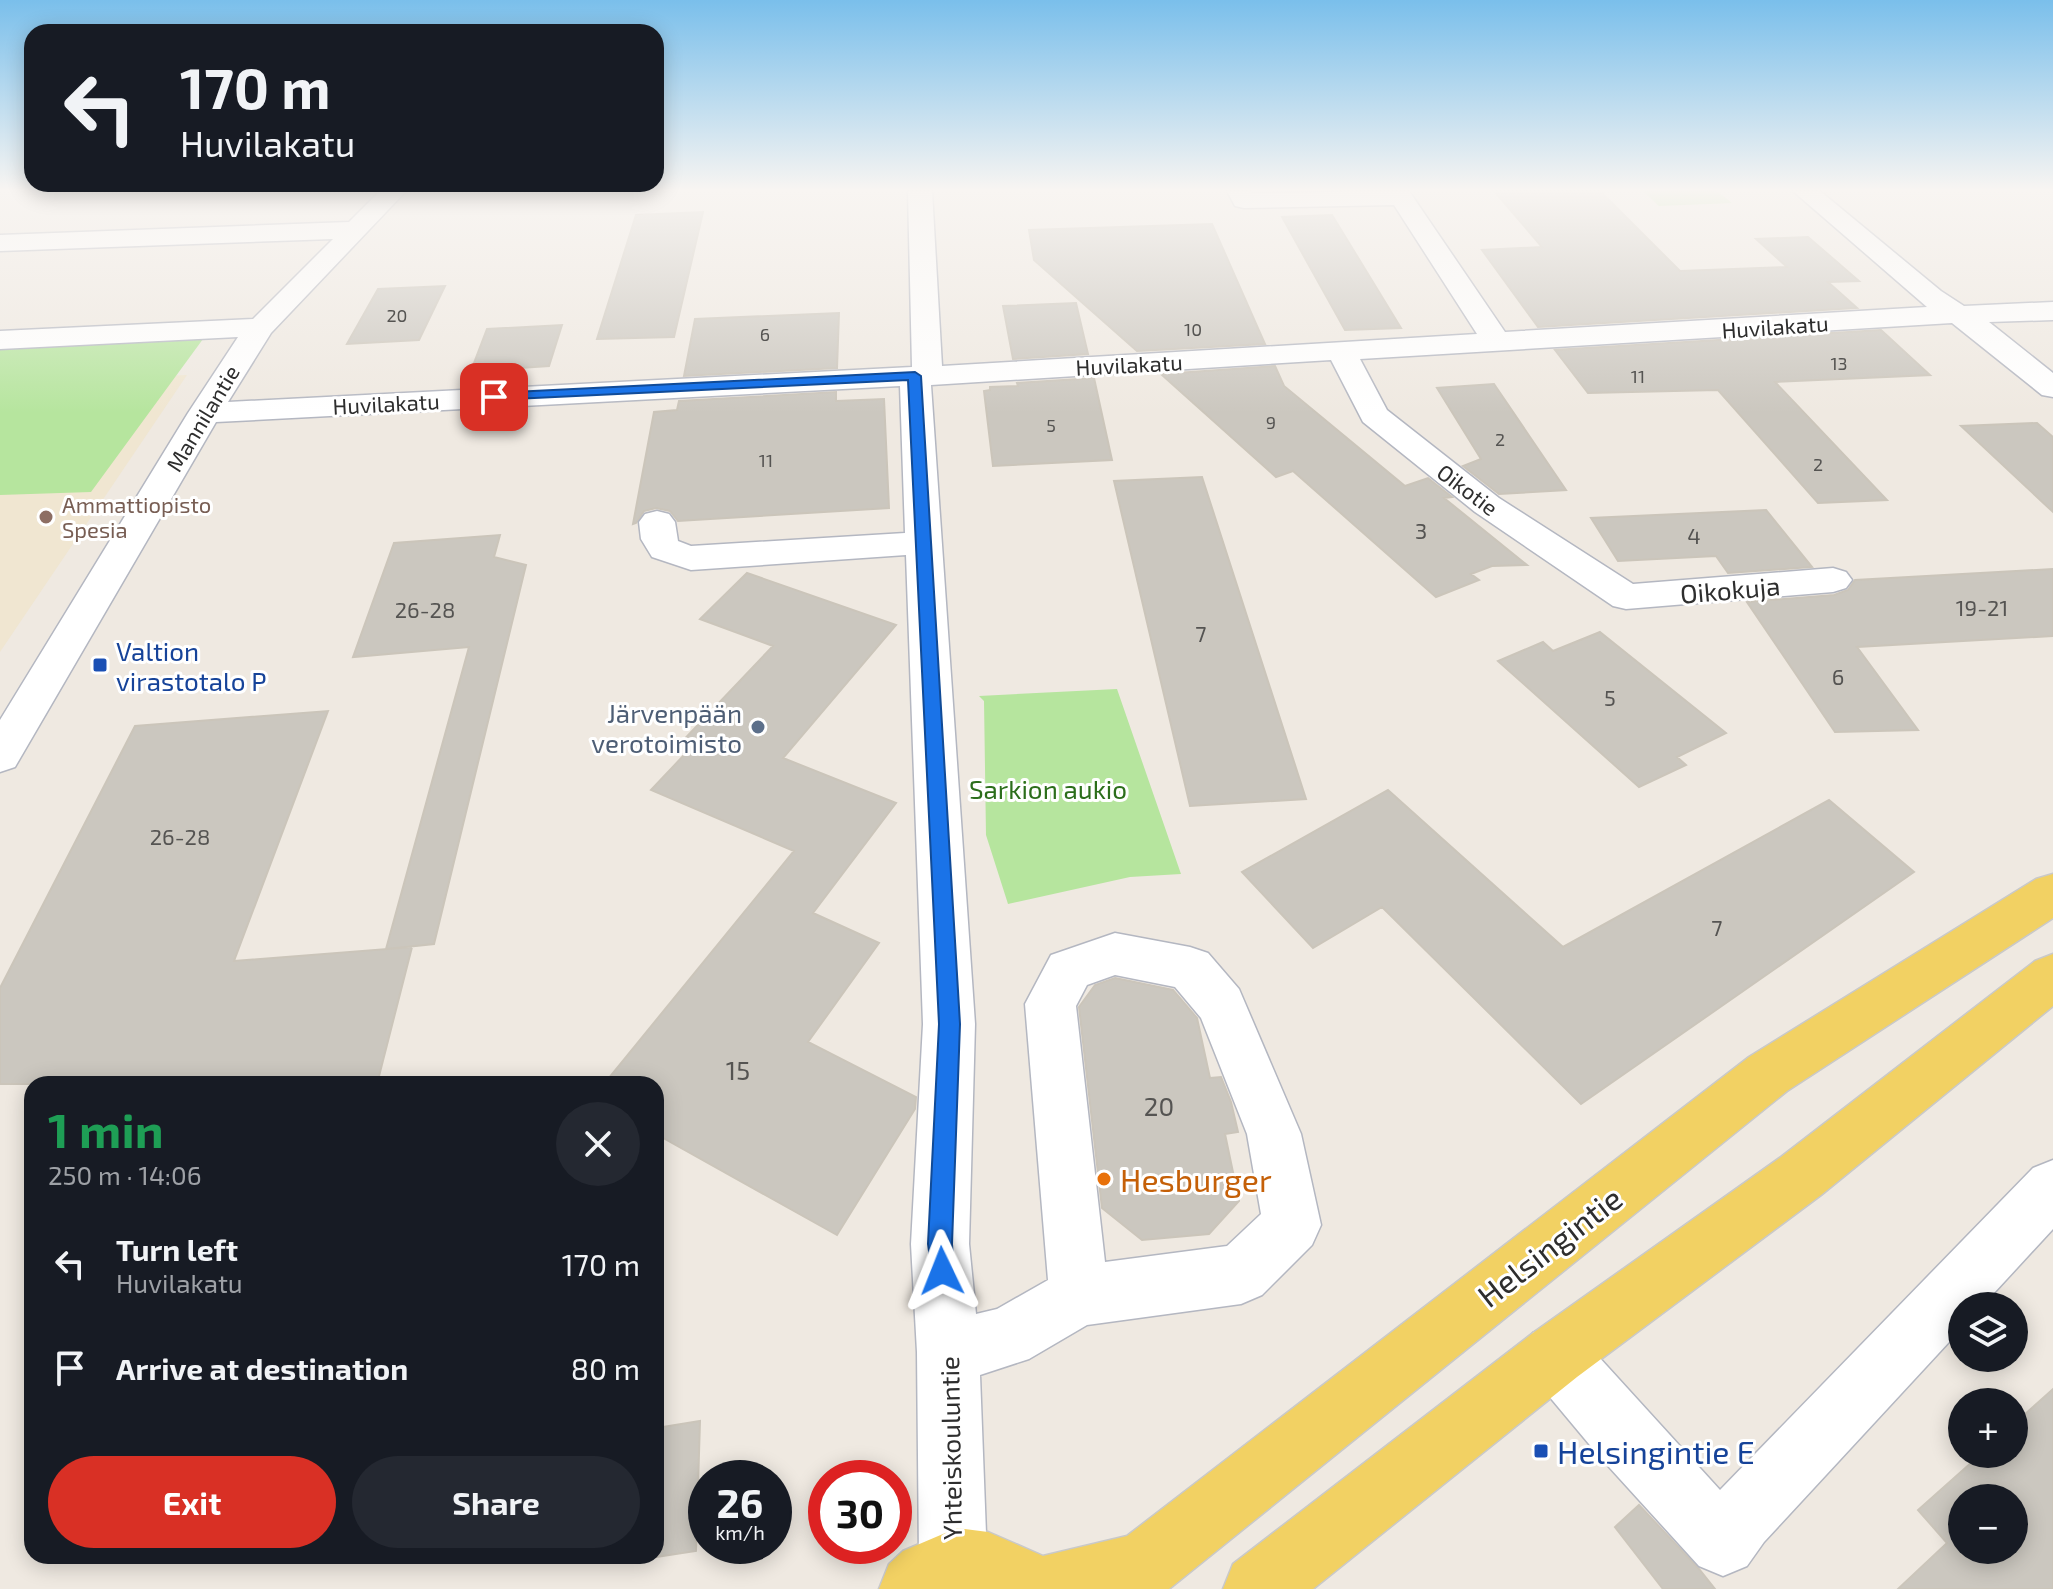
<!DOCTYPE html>
<html lang="en">
<head>
<meta charset="utf-8">
<style>
  body { margin:0; font-family:"Exo 2",sans-serif; background:#242831; color:#f1f3f6; height:100vh; display:flex; flex-direction:column; font-size:30px; white-space:nowrap }
  * { box-sizing:border-box; margin:0 }
  p { font-size:26px; color:#9ea1a6 }
  .icon { flex:none; width:44px; height:44px; fill:none; stroke:currentColor; stroke-width:2; stroke-linecap:round; stroke-linejoin:round }
  .map { position:relative; flex:1; overflow:hidden }
  .side { position:absolute; left:24px; top:1076px; width:640px; height:488px; display:flex; flex-direction:column; background:#171b24; border-radius:24px; box-shadow:0 4px 20px #0003 }
  .side>* { flex:none }
  .banner { position:absolute; left:24px; top:24px; width:640px; height:168px; border-radius:24px; box-shadow:0 4px 20px #0003; background:#171b24; color:#f1f3f6; overflow:hidden }
  .tools { position:absolute; left:1948px; top:1292px; display:grid; gap:16px }
  .tools a { display:grid; place-items:center; width:80px; height:80px; border-radius:50%; background:#171b24; box-shadow:0 4px 20px #0003; font-size:40px }
  .speed { position:absolute; left:688px; top:1460px; display:flex; gap:16px; font-size:40px; font-weight:700; text-align:center }
  .speed>* { display:grid; place-content:center; width:104px; height:104px; border-radius:50%; background:#171b24; box-shadow:0 4px 20px #0003; line-height:1 }
  .speed small { font-size:20px; font-weight:400 }
  .speed .limit { border:12px solid #d22; background:#fff; color:#111 }
  .pin { position:absolute; display:grid; place-items:center; width:68px; height:68px; color:#fff; margin:-34px; border-radius:16px; box-shadow:0 4px 12px #0006 }
  .me { position:absolute; width:88px; margin:-44px; rotate:358deg; stroke-linejoin:round; filter:drop-shadow(0 0 6px #0008) }
  .turn { display:flex; align-items:center; gap:28px; height:168px; padding:0 24px; font-size:36px }
  .turn .icon { width:104px; height:104px; stroke-width:2.5 }
  .turn b { display:block; font-size:56px; line-height:68px }
  .round { display:grid; place-items:center; flex:none; width:84px; height:84px; border-radius:42px; background:#242831 }
  .head { display:flex; align-items:center; justify-content:space-between; height:136px; padding:0 24px }
  h1 { font-size:48px; font-weight:700; line-height:60px; color:#1e9e55 }
  .cta { display:flex; gap:16px; margin-top:auto; padding:16px 24px }
  .cta a { flex:1; height:92px; border-radius:48px; background:#d93025; color:#fff; font-size:32px; font-weight:700; line-height:92px; text-align:center }
  .cta a+a { background:#242831; color:#f1f3f6 }
  ul { padding:0; list-style:none }
  li { display:flex; align-items:center; gap:24px; height:104px; padding:0 24px }
  li div { flex:1 }
  li b { display:block; font-size:30px }
  li em { font-style:normal }
  .map>svg:first-child { display:block }
  .education { fill:#f0e6d1 }
  .green { fill:#b6e59e }
  .building { fill:#cbc7bf; stroke:#cbc5ba; stroke-width:2; fill-rule:evenodd }
  .lines { fill:none; stroke-linecap:round; stroke-linejoin:round }
  .minor-casing { stroke:#b4b7c1; stroke-width:3 }
  .major-casing { stroke:#c9c9c9; stroke-width:3 }
  .minor { fill:#fff; fill-rule:evenodd }
  .major { fill:#f2d163; fill-rule:evenodd }
  .route { fill:#1a73e8; stroke:#114b97; stroke-width:2 }
  .education-dot { fill:#8d6e63; stroke:#fff; stroke-width:3 }
  .transit-dot { fill:#1a4fb4; stroke:#fff; stroke-width:3 }
  .service-dot { fill:#5c6f8a; stroke:#fff; stroke-width:3 }
  .food-dot { fill:#e8710a; stroke:#fff; stroke-width:3 }
  .labels { text-anchor:middle; dominant-baseline:central; stroke-width:6; stroke-linejoin:round; paint-order:stroke }
  .far-number-label { font-size:18px; fill:#555452 }
  .far-street-label { font-size:22px; fill:#2e2e2e; stroke:#fff }
  .far-education-label { font-size:22px; fill:#785e54; stroke:#fff; text-anchor:start }
  .number-label { font-size:22px; fill:#555452 }
  .street-label { font-size:26px; fill:#2e2e2e; stroke:#fff }
  .transit-label { font-size:26px; fill:#164399; stroke:#fff; text-anchor:start }
  .service-label { font-size:26px; fill:#4e5e75; stroke:#fff; text-anchor:end }
  .park-label { font-size:26px; fill:#2c6e1b; stroke:#fff }
  .near-number-label { font-size:26px; fill:#555452 }
  .near-food-label { font-size:32px; fill:#c56008; stroke:#fff; text-anchor:start }
  .near-street-label { font-size:32px; fill:#2e2e2e; stroke:#fff }
  .near-transit-label { font-size:32px; fill:#164399; stroke:#fff; text-anchor:start }
</style>
</head>
<body>
<div class="map">
<svg width="2053" height="1589" viewBox="0 0 2053 1589">
  <rect width="100%" height="100%" fill="#efe9e1"/>
  <!-- education -->
  <path class="education" d="M 187,375 L 0,652 L 0,382 Z"/>
  <!-- green -->
  <path class="green" d="M 1643,191 L 1717,191 L 1732,203 L 1659,206 Z
    M 203,339 L 91,492 L 0,495 L 0,349 Z
    M 1117,689 L 1181,874 L 1130,877 L 1008,904 L 986,835 L 984,701 L 979,696 Z"/>
  <!-- building -->
  <path class="building" d="M 1494,191 L 1600,191 L 1680,271 L 1787,267 L 1756,239 L 1808,237 L 1859,281 L 1828,282 L 1857,308 L 1538,327 L 1482,250 L 1542,247 Z
    M 703,212 L 674,337 L 597,339 L 636,215 Z
    M 1332,215 L 1401,328 L 1345,330 L 1282,217 Z
    M 1212,224 L 1265,344 L 1137,351 L 1034,260 L 1029,230 Z
    M 445,286 L 419,340 L 347,344 L 378,289 Z
    M 1076,303 L 1088,354 L 1013,359 L 1003,306 Z
    M 839,313 L 837,368 L 684,376 L 695,319 Z
    M 562,325 L 549,366 L 471,371 L 487,329 Z
    M 1881,330 L 1930,375 L 1775,382 L 1887,500 L 1818,503 L 1718,390 L 1588,393 L 1555,350 Z
    M 1275,366 L 1284,386 L 1405,486 L 1428,478 L 1452,497 L 1444,498 L 1527,565 L 1492,566 L 1471,574 L 1479,580 L 1436,597 L 1293,471 L 1276,477 L 1161,374 Z
    M 1094,378 L 1112,460 L 993,466 L 984,391 L 990,390 L 990,387 L 1018,386 L 1017,383 Z
    M 1494,384 L 1566,490 L 1499,494 L 1463,466 L 1481,459 L 1437,388 Z
    M 836,392 L 836,401 L 884,399 L 889,508 L 678,521 L 670,511 L 656,508 L 644,511 L 636,523 L 633,524 L 654,412 L 677,410 L 679,401 Z
    M 2037,423 L 2053,437 L 2053,512 L 1961,426 Z
    M 1202,477 L 1306,799 L 1190,806 L 1114,481 Z
    M 1766,510 L 1812,567 L 1728,573 L 1716,556 L 1618,561 L 1591,518 Z
    M 500,535 L 494,557 L 526,565 L 434,944 L 386,949 L 469,647 L 353,657 L 394,543 Z
    M 2053,569 L 2053,636 L 1857,647 L 1918,730 L 1835,732 L 1747,602 L 1834,595 L 1848,590 L 1855,580 Z
    M 747,573 L 896,625 L 783,758 L 896,803 L 813,913 L 879,943 L 808,1042 L 916,1097 L 915,1109 L 837,1235 L 656,1134 L 656,1084 L 604,1084 L 794,851 L 651,790 L 685,754 L 675,749 L 773,646 L 700,619 Z
    M 1600,632 L 1726,733 L 1677,757 L 1686,765 L 1639,787 L 1498,661 L 1543,642 L 1553,651 Z
    M 328,711 L 234,961 L 412,947 L 377,1084 L 0,1084 L 0,988 L 135,726 Z
    M 1388,790 L 1563,947 L 1829,800 L 1914,872 L 1581,1104 L 1382,907 L 1313,948 L 1242,872 Z
    M 1115,978 L 1173,990 L 1197,1018 L 1210,1078 L 1221,1077 L 1231,1102 L 1238,1132 L 1225,1134 L 1239,1201 L 1209,1234 L 1142,1240 L 1102,1208 L 1079,1007 L 1095,985 Z
    M 2053,1389 L 2053,1589 L 1898,1589 L 1947,1543 L 1918,1510 L 1981,1454 L 2014,1454 L 2014,1424 ZM 1962,1498 L 2014,1498 L 2014,1550 L 1962,1550 Z
    M 700,1421 L 696,1551 L 656,1557 L 656,1428 Z
    M 1639,1505 L 1699,1569 L 1715,1589 L 1663,1589 L 1615,1527 Z"/>
  <g class="lines">
    <defs>
      <path id="minor" d="M 380,191 L 406,191 L 271,333 L 228,402 L 912,367 L 908,191 L 932,191 L 942,366 L 1477,334 L 1394,205 L 1244,208 L 1235,206 L 1227,191 L 1251,191 L 1252,193 L 1409,191 L 1505,332 L 1927,307 L 1793,191 L 1820,191 L 1941,291 L 1964,306 L 2053,302 L 2053,320 L 1989,322 L 2053,373 L 2053,397 L 2042,395 L 1952,323 L 1360,359 L 1387,410 L 1499,498 L 1633,584 L 1833,568 L 1846,572 L 1852,580 L 1846,588 L 1833,592 L 1626,609 L 1613,606 L 1475,512 L 1363,422 L 1331,360 L 931,385 L 975,1024 L 969,1244 L 976,1314 L 997,1309 L 1048,1280 L 1025,1004 L 1051,955 L 1115,933 L 1190,947 L 1208,953 L 1239,989 L 1301,1134 L 1321,1225 L 1312,1245 L 1262,1295 L 1241,1304 L 1087,1325 L 1029,1359 L 980,1375 L 987,1560 L 977,1584 C 961,1589 945,1589 929,1584 L 919,1560 L 917,1352 L 911,1244 L 923,1024 L 906,555 L 691,570 L 652,557 L 641,539 L 639,522 L 645,514 L 657,511 L 669,514 L 675,522 L 678,541 L 691,546 L 905,533 L 900,386 L 216,422 L 15,767 L 0,772 L 0,720 L 188,413 L 238,337 L 0,349 L 0,331 L 253,319 L 333,239 L 0,251 L 0,235 L 349,222 ZM 1115,975 L 1175,987 L 1201,1018 L 1247,1134 L 1261,1214 L 1227,1246 L 1105,1262 L 1076,1006 L 1087,985 Z
        M 2053,1160 L 2053,1229 L 1982,1306 L 1962,1306 L 1962,1328 L 1764,1542 L 1747,1566 L 1723,1576 L 1699,1566 L 1599,1456 L 1533,1377 L 1524,1355 L 1533,1333 L 1555,1324 L 1577,1333 L 1720,1490 L 2033,1168 Z"/>
      <path id="major" d="M 2053,874 L 2053,918 L 1787,1091 L 1169,1589 L 879,1589 L 889,1564 L 903,1551 L 957,1528 L 988,1532 L 1043,1556 L 1127,1536 L 1749,1057 L 2036,879 Z
        M 2053,954 L 2053,1006 L 1821,1195 L 1577,1377 L 1313,1589 L 1223,1589 L 1233,1564 L 1533,1333 L 1781,1157 L 2035,961 Z"/>
    </defs>
    <!-- minor casing -->
    <use href="#minor" class="minor-casing"/>
    <!-- major casing -->
    <use href="#major" class="major-casing"/>
    <!-- minor -->
    <use href="#minor" class="minor"/>
    <!-- major -->
    <use href="#major" class="major"/>
  </g>
  <!-- sky -->
  <linearGradient id="sky" x2="0" y2="1"><stop stop-color="#7abfeb"/><stop offset="0.46" stop-color="#f8f5f2"/><stop offset="1" stop-color="#f8f5f2" stop-opacity="0"/></linearGradient>
  <rect width="2053" height="413" fill="url(#sky)"/>
  <!-- route -->
  <path class="route" d="M 915,372 L 921,376 L 960,1024 L 952,1244 L 954,1271 L 950,1280 L 942,1283 L 933,1280 L 928,1244 L 939,1024 L 908,380 L 494,400 L 488,397 L 494,393 Z"/>
  <!-- markers -->
  <circle class="education-dot" cx="46" cy="517" r="8"/>
  <g class="transit-dot">
    <rect x="92" y="657" width="16" height="16" rx="4"/>
    <rect x="1533" y="1443" width="16" height="16" rx="4"/>
  </g>
  <circle class="service-dot" cx="758" cy="727" r="8"/>
  <circle class="food-dot" cx="1104" cy="1179" r="8"/>
  <g class="labels">
    <!-- far-number labels -->
    <g class="far-number-label">
      <text x="397" y="315">20</text>
      <text x="1193" y="329">10</text>
      <text x="765" y="334">6</text>
      <text x="1839" y="363">13</text>
      <text x="1638" y="376">11</text>
      <text x="1271" y="422">9</text>
      <text x="1051" y="425">5</text>
      <text x="1500" y="439">2</text>
      <text x="766" y="460">11</text>
      <text x="1818" y="464">2</text>
    </g>
    <!-- far-street labels -->
    <g class="far-street-label">
      <text transform="translate(1775 326) rotate(-4)">Huvilakatu</text>
      <text transform="translate(1129 364) rotate(-3)">Huvilakatu</text>
      <text transform="translate(386 403) rotate(-3)">Huvilakatu</text>
      <text transform="translate(202 418) rotate(-59)">Mannilantie</text>
      <text transform="translate(1468 489) rotate(37)">Oikotie</text>
    </g>
    <!-- far-education labels -->
    <g class="far-education-label">
      <text x="62" y="504">Ammattiopisto<tspan x="62" dy="25">Spesia</tspan></text>
    </g>
    <!-- number labels -->
    <g class="number-label">
      <text x="1421" y="530">3</text>
      <text x="1694" y="535">4</text>
      <text x="1982" y="607">19-21</text>
      <text x="425" y="609">26-28</text>
      <text x="1201" y="633">7</text>
      <text x="1838" y="676">6</text>
      <text x="1610" y="697">5</text>
      <text x="180" y="836">26-28</text>
      <text x="1717" y="927">7</text>
    </g>
    <!-- street labels -->
    <g class="street-label">
      <text transform="translate(1730 589) rotate(-5)">Oikokuja</text>
      <text transform="translate(950 1448) rotate(-91)">Yhteiskouluntie</text>
    </g>
    <!-- transit labels -->
    <g class="transit-label">
      <text x="116" y="650">Valtion<tspan x="116" dy="30">virastotalo P</tspan></text>
    </g>
    <!-- service labels -->
    <g class="service-label">
      <text x="742" y="712">Järvenpään<tspan x="742" dy="30">verotoimisto</tspan></text>
    </g>
    <!-- park labels -->
    <g class="park-label">
      <text x="1048" y="788">Sarkion aukio</text>
    </g>
    <!-- near-number labels -->
    <g class="near-number-label">
      <text x="738" y="1069">15</text>
      <text x="1159" y="1105">20</text>
    </g>
    <!-- near-food labels -->
    <g class="near-food-label">
      <text x="1120" y="1179">Hesburger</text>
    </g>
    <!-- near-street labels -->
    <g class="near-street-label">
      <text transform="translate(1549 1246) rotate(-38)">Helsingintie</text>
    </g>
    <!-- near-transit labels -->
    <g class="near-transit-label">
      <text x="1557" y="1451">Helsingintie E</text>
    </g>
  </g>
</svg>
<div class="tools">
<a><svg class="icon" aria-label="layers" viewBox="0 0 24 24"><path d="M12 4l9 5-9 5-9-5zM3 14l9 5 9-5"/></svg></a>
<a>+</a>
<a>−</a>
</div>
<div class="speed"><div>26<small>km/h</small></div><div class="limit">30</div></div>
<div class="pin" style="left:494px;top:397px;background:#d93025"><svg class="icon" aria-label="arrive" viewBox="0 0 24 24"><path d="M6 21V4h12l-3 4 3 4H6"/></svg></div>
<svg class="me" style="left:942px;top:1271px" viewBox="-20 -20 40 40"><path d="M0-17L14 15 0 8-14 15z" fill="#1a73e8" stroke="#fff" stroke-width="4"/></svg>
<div class="banner">
<div class="turn"><svg class="icon" aria-label="left" viewBox="0 0 24 24"><path d="M17 20v-9H6M10 6l-5 5 5 5"/></svg><div><b>170 m</b>Huvilakatu</div></div>
</div>
<section class="side">
<div class="head"><div><h1>1 min</h1><p>250 m · 14:06</p></div><a class="round"><svg class="icon" aria-label="close" viewBox="0 0 24 24"><path d="M6 6l12 12M18 6L6 18"/></svg></a></div>
<ul>
<li><svg class="icon" aria-label="left" viewBox="0 0 24 24"><path d="M17 20v-9H6M10 6l-5 5 5 5"/></svg><div><b>Turn left</b><p>Huvilakatu</p></div><em>170 m</em></li>
<li><svg class="icon" aria-label="arrive" viewBox="0 0 24 24"><path d="M6 21V4h12l-3 4 3 4H6"/></svg><div><b>Arrive at destination</b></div><em>80 m</em></li>
</ul>
<div class="cta"><a>Exit</a><a>Share</a></div>
</section>
</div>
</body>
</html>
